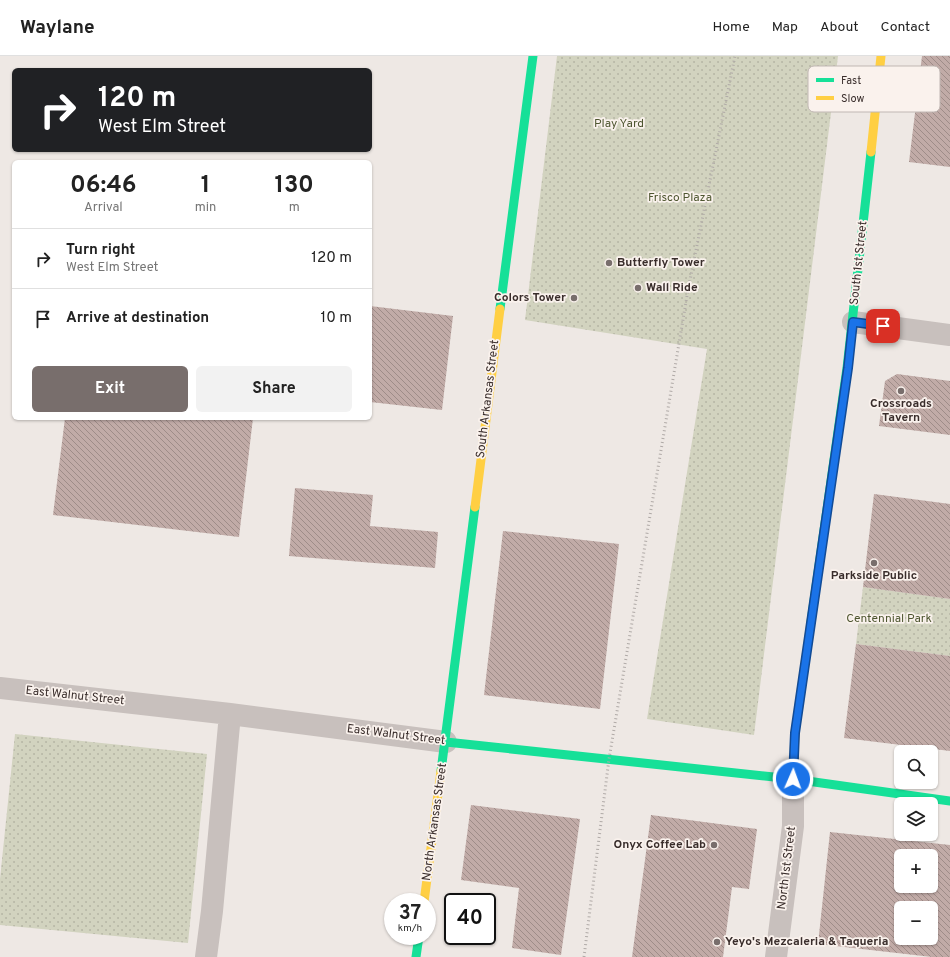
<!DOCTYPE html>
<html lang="en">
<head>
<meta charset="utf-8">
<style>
  body { margin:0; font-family:Overpass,sans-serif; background:#f2f2f2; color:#222; height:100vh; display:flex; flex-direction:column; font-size:15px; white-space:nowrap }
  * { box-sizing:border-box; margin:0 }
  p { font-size:13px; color:#767676 }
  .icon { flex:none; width:22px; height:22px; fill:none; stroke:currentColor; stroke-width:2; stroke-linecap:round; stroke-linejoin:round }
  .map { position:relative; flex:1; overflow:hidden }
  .details { position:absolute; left:12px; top:104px; width:360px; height:260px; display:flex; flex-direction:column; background:#fff; border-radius:6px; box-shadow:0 1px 3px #0004 }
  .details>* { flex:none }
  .hud { position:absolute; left:12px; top:12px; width:360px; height:84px; border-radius:6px; box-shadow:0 1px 3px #0004; background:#202124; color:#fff; overflow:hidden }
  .fabs { position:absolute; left:894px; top:689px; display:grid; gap:8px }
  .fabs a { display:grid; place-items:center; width:44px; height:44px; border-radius:6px; background:#fff; box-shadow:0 1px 3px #0004; font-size:20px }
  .speed { position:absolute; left:384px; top:837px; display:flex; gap:8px; font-size:20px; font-weight:700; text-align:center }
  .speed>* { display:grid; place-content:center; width:52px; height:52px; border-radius:50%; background:#fff; box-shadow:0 1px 3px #0004; line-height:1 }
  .speed small { font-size:10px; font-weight:400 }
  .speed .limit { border:2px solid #111; border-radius:6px; background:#fff; color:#111 }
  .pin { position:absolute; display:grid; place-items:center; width:34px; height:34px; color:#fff; margin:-17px; border-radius:8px; box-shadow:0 2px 6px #0006 }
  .me { position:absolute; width:44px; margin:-22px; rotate:2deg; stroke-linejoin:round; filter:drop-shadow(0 0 3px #0008) }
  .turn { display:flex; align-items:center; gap:14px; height:84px; padding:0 20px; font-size:18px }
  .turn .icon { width:52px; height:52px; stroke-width:2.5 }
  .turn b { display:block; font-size:28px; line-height:34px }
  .eta { display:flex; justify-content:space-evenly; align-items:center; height:68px; text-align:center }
  .eta b { font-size:24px; font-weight:700; line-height:28px }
  .primary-button { display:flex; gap:8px; margin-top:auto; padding:8px 20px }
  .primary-button a { flex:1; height:46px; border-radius:6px; background:#786e6c; color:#fff; font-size:16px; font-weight:700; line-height:46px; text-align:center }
  .primary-button a+a { background:#f2f2f2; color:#222 }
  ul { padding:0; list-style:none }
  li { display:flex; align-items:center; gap:12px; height:60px; padding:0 20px; border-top:1px solid #e0e0e0 }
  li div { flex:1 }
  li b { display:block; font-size:15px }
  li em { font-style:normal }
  header { display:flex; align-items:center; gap:24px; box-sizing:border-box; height:56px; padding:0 20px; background:#fff; border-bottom:1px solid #e0e0e0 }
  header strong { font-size:19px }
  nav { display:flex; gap:22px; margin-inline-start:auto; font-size:14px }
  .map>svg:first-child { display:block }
  .park { fill:url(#park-dots) }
  .building { fill:url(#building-back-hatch); fill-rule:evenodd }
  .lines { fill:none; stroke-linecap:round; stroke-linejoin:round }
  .street { stroke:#c8c0bd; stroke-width:22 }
  .fast { stroke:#16e098; stroke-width:9 }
  .slow { stroke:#ffcf43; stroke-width:9 }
  .rail { stroke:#b0aaa7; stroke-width:3; stroke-dasharray:1 3; stroke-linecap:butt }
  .route-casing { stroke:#114b97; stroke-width:10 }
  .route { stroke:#1a73e8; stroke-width:7 }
  .poi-dot { fill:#786e6c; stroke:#faf2ed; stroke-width:1.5 }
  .labels { text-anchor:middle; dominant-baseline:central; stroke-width:3.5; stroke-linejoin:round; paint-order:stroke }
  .park-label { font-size:12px; fill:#4e5630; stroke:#faf2ed }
  .poi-label { font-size:12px; font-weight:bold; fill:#392d2b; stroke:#faf2ed; text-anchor:start }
  .street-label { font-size:12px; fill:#392d2b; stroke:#faf2ed }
  .key { fill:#faf2ed; stroke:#c0b7b3; stroke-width:1 }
  .key-label { font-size:11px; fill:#392d2b }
</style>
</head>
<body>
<header>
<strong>Waylane</strong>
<nav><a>Home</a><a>Map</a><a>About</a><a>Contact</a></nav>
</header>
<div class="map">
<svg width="950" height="901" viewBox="0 0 950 901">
  <defs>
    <pattern id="park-dots" width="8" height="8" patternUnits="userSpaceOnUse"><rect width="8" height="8" fill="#d2d3bf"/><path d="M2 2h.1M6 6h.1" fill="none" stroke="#b5b5a4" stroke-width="1.8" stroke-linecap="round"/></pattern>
    <pattern id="building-back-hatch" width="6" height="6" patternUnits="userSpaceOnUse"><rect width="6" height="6" fill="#c1aba7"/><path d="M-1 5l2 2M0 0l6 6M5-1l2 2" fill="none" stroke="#9e8c88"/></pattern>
  </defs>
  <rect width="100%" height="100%" fill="#eee8e4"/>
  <!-- park -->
  <path class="park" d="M 557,0 L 838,0 L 754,679 L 647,663 L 707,293 L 525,264 Z
    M 863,531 L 950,543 L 950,600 L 856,588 Z
    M 15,678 L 207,698 L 188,887 L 0,869 L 0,823 Z"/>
  <!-- building -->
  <path class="building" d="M 922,0 L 950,0 L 950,111 L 909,106 Z
    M 370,250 L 453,260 L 442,354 L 370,346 Z
    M 897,318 L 950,325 L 950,379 L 879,370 L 885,325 Z
    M 65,362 L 253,362 L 239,481 L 53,459 Z
    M 295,432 L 373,439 L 370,470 L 438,476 L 435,512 L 289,500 Z
    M 874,438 L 950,448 L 950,543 L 863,531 Z
    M 503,475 L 619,488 L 600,653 L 484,639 Z
    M 856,588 L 950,600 L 950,695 L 844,682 Z
    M 471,749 L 580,763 L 561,899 L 512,892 L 519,832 L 461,824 Z
    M 651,759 L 757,773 L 749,833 L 732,831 L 723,901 L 632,901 Z
    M 830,776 L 950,789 L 950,901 L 932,901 L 818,888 ZM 901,800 L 931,800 L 931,830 L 901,830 ZM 901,852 L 931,852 L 931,882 L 901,882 Z"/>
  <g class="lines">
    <!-- street -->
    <path class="street" d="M 853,266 L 950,279
      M 0,632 L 230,658 L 446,686
      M 206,901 L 212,855 L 230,658
      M 776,901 L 793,770 L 793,723"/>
    <!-- fast -->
    <path class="fast" d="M 500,253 L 533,0
      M 811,566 L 847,312 L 871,96
      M 446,686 L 793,723 L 950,745
      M 441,715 L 475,451
      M 416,901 L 419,880"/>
    <!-- slow -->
    <path class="slow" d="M 871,96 L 881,0
      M 475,451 L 500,253
      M 793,723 L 795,677 L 811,566
      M 424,846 L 441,715"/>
    <!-- rail -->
    <path class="rail" d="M 584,901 L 609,703 L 688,234 L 735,0"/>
  </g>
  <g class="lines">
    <defs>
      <path id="route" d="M 793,723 L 795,677 L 848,312 L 853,266 L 883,270"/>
    </defs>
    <!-- route casing -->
    <use href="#route" class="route-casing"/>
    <!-- route -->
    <use href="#route" class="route"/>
  </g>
  <!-- markers -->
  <g class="poi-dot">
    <circle cx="609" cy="207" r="4"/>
    <circle cx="638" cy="232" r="4"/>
    <circle cx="574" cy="242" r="4"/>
    <circle cx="901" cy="335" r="4"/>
    <circle cx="874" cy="507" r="4"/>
    <circle cx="714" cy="789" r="4"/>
    <circle cx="717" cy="886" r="4"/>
  </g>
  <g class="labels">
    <!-- park labels -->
    <g class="park-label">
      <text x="619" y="68">Play Yard</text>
      <text x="680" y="142">Frisco Plaza</text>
      <text x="889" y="563">Centennial Park</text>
    </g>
    <!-- poi labels -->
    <g class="poi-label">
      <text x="617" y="207">Butterfly Tower</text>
      <text x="646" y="232">Wall Ride</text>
      <text x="566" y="242" text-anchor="end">Colors Tower</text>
      <text x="901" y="348" text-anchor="middle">Crossroads<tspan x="901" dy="14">Tavern</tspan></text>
      <text x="874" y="520" text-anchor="middle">Parkside Public</text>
      <text x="706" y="789" text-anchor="end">Onyx Coffee Lab</text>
      <text x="725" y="886">Yeyo's Mezcaleria &amp; Taqueria</text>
    </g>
    <!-- street labels -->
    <g class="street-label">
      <text transform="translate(859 207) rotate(-84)">South 1st Street</text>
      <text transform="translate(488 343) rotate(-83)">South Arkansas Street</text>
      <text transform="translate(75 640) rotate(6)">East Walnut Street</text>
      <text transform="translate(396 679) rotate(7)">East Walnut Street</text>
      <text transform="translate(435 766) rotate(-82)">North Arkansas Street</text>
      <text transform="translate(787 812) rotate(-83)">North 1st Street</text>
    </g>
  </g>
  <!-- legend -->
  <rect x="808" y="10" width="132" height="46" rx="6" class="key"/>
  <rect x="816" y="22" width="18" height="4" fill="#16e098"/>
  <rect x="816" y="40" width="18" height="4" fill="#ffcf43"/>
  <g class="key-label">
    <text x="841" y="28">Fast</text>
    <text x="841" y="46">Slow</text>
  </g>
</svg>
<div class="fabs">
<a><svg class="icon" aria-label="search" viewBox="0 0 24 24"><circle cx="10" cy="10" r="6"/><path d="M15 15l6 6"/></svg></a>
<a><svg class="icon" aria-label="layers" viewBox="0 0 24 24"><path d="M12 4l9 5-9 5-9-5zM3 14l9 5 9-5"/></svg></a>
<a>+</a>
<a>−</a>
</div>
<div class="speed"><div>37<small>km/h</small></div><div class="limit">40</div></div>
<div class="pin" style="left:883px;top:270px;background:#d93025"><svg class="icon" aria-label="arrive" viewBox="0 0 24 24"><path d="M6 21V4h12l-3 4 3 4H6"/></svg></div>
<svg class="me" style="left:793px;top:723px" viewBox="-20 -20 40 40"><circle r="17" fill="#1a73e8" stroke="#fff" stroke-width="3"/><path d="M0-11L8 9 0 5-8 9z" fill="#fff"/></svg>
<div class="hud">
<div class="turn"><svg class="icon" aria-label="right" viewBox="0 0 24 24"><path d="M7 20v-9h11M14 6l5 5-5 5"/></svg><div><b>120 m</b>West Elm Street</div></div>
</div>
<section class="details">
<div class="eta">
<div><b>06:46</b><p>Arrival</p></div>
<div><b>1</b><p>min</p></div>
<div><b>130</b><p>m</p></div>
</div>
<ul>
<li><svg class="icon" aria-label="right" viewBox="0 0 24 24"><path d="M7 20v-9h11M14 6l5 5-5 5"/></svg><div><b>Turn right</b><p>West Elm Street</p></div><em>120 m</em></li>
<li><svg class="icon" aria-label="arrive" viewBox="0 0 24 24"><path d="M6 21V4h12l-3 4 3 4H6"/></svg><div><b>Arrive at destination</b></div><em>10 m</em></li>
</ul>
<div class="primary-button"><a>Exit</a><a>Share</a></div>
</section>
</div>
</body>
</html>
